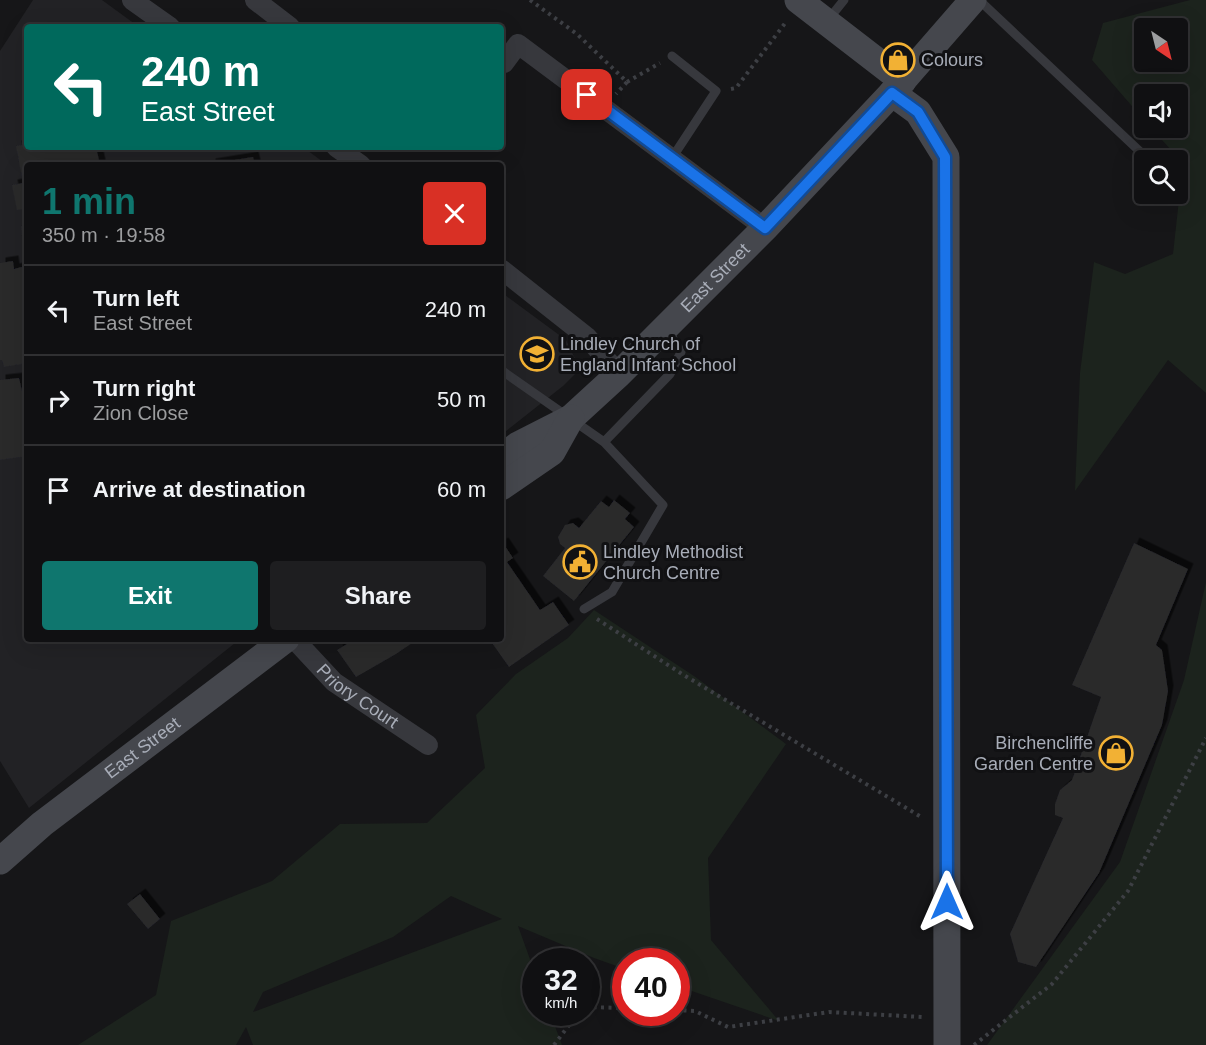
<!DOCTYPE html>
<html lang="en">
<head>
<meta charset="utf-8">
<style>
  body { margin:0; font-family:Helvetica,sans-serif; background:#1e1e20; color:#f1f3f6; height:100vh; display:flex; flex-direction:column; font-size:22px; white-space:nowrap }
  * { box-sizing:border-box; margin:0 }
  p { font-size:20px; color:#9c9d9f }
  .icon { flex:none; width:33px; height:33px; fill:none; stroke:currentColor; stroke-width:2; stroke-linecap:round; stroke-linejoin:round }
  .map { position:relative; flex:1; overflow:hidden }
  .details { position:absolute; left:24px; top:162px; width:480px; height:480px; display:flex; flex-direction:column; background:#101012; border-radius:6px; box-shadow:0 6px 24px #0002,0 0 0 2px #303032 }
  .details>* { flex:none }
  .banner { position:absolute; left:24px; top:24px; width:480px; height:126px; border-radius:6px; box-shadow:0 6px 24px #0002,0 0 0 2px #303032; background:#00695c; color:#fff; overflow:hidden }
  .needle { width:39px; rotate:145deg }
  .fabs { position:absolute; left:1134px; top:18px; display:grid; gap:12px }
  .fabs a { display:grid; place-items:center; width:54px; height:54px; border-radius:6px; background:#101012; box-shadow:0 6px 24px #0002,0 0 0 2px #303032; font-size:30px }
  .speed { position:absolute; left:522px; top:948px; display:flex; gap:12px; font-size:30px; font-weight:700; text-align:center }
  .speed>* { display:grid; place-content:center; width:78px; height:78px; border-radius:50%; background:#101012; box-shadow:0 6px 24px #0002,0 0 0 2px #303032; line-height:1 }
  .speed small { font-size:15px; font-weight:400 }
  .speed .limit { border:9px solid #d22; background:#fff; color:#111 }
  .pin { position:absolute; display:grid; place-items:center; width:51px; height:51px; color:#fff; margin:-26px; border-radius:12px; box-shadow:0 3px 9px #0006 }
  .me { position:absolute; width:66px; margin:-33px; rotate:0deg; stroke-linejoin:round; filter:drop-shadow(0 0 4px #0008) }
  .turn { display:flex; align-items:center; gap:21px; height:126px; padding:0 18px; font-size:27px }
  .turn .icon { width:78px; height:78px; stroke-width:2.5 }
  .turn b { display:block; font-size:42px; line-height:51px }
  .round { display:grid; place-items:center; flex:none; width:63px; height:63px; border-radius:6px; background:#1e1e20 }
  .headline { display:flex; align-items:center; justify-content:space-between; height:102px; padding:0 18px }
  h1 { font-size:36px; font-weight:600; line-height:45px; color:#0f766e }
  .primary-button { display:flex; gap:12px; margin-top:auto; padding:12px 18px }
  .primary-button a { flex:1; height:69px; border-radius:6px; background:#0f766e; color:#fff; font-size:24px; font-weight:600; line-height:69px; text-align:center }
  .primary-button a+a { background:#1e1e20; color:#f1f3f6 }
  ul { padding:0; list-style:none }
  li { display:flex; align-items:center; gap:18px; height:90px; padding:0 18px; border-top:2px solid #303032 }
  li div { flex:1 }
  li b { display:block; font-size:22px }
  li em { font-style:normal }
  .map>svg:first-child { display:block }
  .built { fill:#222225 }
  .green { fill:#1c231d; fill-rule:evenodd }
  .building { fill:#29292c; filter:url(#shadow) }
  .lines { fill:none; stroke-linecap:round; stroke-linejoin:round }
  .path { stroke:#3d3f44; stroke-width:4; stroke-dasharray:3 4.5; stroke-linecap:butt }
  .lane { stroke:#37383d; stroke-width:9 }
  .street { stroke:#37383d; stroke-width:20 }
  .secondary { stroke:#45474d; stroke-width:27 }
  .route-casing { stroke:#114b97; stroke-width:15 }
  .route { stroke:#1a73e8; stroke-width:10 }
  .labels { text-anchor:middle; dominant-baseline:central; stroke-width:6; stroke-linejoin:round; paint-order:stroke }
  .poi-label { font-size:18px; fill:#a8adb8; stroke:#111113; text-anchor:start }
  .street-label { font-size:18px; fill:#a8adb8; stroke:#111113 }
</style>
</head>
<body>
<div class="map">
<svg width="1206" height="1045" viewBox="0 0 1206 1045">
  <defs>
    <filter id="shadow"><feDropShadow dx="5.5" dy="-5.5" stdDeviation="0" flood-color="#0009"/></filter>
  </defs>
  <rect width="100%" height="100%" fill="#161618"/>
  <!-- built -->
  <path class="built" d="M 33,0 L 102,0 L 139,27 L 27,27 L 27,147 L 303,147 L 327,165 L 27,165 L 27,639 L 240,639 L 29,808 L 0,761 L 0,51 Z
    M 501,292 L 566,340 L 580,369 L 563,386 L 501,435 Z"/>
  <!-- green -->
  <path class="green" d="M 1190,0 L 1206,0 L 1206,393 L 1168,360 L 1075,491 L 1080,373 L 1094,262 L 1125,274 L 1173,254 L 1183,163 L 1151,128 L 1178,128 L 1178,94 L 1144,94 L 1144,120 L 1092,60 L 1103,23 ZM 1144,28 L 1178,28 L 1178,62 L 1144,62 Z
    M 1206,582 L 1206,1045 L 987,1045 L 1120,862 L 1184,680 Z
    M 594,610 L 694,676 L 786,744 L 708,858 L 711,940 L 779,1021 L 677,986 L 676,962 L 626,962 L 625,969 L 594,958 L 518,926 L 535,973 L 536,1012 L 550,1013 L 562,1045 L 253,1045 L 246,1027 L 236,1045 L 78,1045 L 156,995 L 171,921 L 272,881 L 340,824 L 427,823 L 485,768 L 476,715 L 516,674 L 568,638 ZM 451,896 L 502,919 L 253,1012 L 263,992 L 393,937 Z"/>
  <!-- building -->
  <path class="building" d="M 27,144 L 27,147 L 42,147 L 42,150 L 58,147 L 96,147 L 100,165 L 27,165 L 27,208 L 17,210 L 12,185 L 23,183 L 16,146 Z
    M 253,157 L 255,165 L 210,165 L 210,164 Z
    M 27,225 L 27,363 L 4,367 L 2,360 L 0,360 L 0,263 L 13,261 L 14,269 L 25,266 L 21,226 Z
    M 19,378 L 24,399 L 27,398 L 27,456 L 0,460 L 0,380 Z
    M 614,500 L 630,513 L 625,519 L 634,527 L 574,601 L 543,576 L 565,548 L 560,544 L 558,537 L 565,525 L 573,523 L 579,528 L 601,501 L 609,507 Z
    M 503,543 L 513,558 L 507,562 L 540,610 L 553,602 L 569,625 L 509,667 L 492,643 L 501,639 L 501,544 Z
    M 1134,543 L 1188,569 L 1156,645 L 1162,650 L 1168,691 L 1162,725 L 1099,873 L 1036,967 L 1018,962 L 1010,934 L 1063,818 L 1055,815 L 1055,804 L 1060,790 L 1072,780 L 1101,697 L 1072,685 Z
    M 355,639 L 418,639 L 396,654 L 356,677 L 337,650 Z
    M 140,894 L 160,919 L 148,929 L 127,904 Z"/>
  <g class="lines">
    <!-- path -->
    <path class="path" d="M 530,0 L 577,34 L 627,82 L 616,94
      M 627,82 L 660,63
      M 731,89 L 736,88 L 786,22
      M 597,619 L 682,674 L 923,818
      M 586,1007 L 626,1008
      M 676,1010 L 695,1011 L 728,1027 L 829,1012 L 922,1017
      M 554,1045 L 579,1012
      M 974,1045 L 1052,984 L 1128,891 L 1206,738"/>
    <!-- lane -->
    <path class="lane" d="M 979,0 L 1149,160
      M 828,20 L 844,0
      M 672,158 L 716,91 L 672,56
      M 501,370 L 604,442 L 670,374 L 681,352 L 668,330
      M 584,609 L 612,592 L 663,505 L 604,442"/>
    <!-- street -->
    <g class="street">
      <path d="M 132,0 L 170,27"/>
      <path d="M 255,0 L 290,27"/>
      <path d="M 504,63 L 518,44 L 765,228"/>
      <path d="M 336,147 L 361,165"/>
      <path d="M 501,269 L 587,337 L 619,374"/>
      <path id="s1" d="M 294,639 L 334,682 L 428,745"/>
    </g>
    <!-- secondary -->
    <g class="secondary">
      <path d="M 798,0 L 903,81"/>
      <path d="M 892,93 L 918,112 L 946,157 L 947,1045"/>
      <path id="s2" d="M 501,458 L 518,445 L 571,418 L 619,374 L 765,228 L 892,93 L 973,0"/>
      <path d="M 501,487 L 552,452 L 571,418"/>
      <path id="s3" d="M 0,861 L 42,824 L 286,639"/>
    </g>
  </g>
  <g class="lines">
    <defs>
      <path id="route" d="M 587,95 L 765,228 L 892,93 L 918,112 L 945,157 L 947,902"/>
    </defs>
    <!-- route casing -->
    <use href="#route" class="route-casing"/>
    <!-- route -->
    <use href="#route" class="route"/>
  </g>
  <!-- icons -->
  <defs>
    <symbol id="shop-ring" viewBox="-11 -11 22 22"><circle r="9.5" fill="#111113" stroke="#f2b134" stroke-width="1.5"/><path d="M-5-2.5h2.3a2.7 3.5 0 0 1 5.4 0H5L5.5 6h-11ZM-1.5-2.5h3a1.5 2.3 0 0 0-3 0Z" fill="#f2b134"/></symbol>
    <symbol id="school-ring" viewBox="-11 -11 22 22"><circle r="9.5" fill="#111113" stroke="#f2b134" stroke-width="1.5"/><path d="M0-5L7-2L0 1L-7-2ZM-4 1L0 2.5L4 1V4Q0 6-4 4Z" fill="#f2b134"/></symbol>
    <symbol id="civic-ring" viewBox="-11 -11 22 22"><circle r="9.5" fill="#111113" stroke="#f2b134" stroke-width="1.5"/><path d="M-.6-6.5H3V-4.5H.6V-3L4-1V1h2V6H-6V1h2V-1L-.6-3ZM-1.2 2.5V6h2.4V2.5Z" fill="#f2b134"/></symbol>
  </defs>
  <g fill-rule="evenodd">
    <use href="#shop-ring" x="879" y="41" width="38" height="38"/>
    <use href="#school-ring" x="518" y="335" width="38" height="38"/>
    <use href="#civic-ring" x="561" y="543" width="38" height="38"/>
    <use href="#shop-ring" x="1097" y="734" width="38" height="38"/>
  </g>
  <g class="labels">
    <!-- poi labels -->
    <g class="poi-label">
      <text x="921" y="60">Colours</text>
      <text x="560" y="344">Lindley Church of<tspan x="560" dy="21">England Infant School</tspan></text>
      <text x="603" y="552">Lindley Methodist<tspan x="603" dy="21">Church Centre</tspan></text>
      <text x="1093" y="743" text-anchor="end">Birchencliffe<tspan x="1093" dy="21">Garden Centre</tspan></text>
    </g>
    <!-- street labels -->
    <g class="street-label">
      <text stroke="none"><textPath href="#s2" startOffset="282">East Street</textPath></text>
      <text stroke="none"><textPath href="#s1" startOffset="86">Priory Court</textPath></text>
      <text stroke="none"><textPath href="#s3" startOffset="182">East Street</textPath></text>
    </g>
  </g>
</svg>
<div class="fabs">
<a><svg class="needle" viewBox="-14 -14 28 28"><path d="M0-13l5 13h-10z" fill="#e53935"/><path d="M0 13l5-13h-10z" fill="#9c9d9f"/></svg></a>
<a><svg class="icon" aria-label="sound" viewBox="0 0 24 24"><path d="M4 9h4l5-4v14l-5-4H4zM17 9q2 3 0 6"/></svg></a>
<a><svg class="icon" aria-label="search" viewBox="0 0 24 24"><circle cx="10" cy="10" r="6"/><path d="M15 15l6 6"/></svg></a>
</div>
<div class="speed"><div>32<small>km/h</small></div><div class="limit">40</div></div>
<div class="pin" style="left:587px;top:95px;background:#d93025"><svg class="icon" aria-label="arrive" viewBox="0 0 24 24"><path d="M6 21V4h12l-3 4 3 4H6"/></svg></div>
<svg class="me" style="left:947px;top:902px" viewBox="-20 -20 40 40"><path d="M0-17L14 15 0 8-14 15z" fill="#1a73e8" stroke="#fff" stroke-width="4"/></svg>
<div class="banner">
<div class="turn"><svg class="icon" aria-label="left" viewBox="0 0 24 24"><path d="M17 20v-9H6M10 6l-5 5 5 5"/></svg><div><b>240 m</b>East Street</div></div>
</div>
<section class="details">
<div class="headline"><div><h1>1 min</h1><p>350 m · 19:58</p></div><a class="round" style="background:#d93025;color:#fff"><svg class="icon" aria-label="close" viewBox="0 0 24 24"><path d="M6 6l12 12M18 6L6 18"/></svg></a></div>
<ul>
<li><svg class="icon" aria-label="left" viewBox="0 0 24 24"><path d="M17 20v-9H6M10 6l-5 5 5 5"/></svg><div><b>Turn left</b><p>East Street</p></div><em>240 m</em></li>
<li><svg class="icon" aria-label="right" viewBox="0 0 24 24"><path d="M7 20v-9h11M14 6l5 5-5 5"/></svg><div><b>Turn right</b><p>Zion Close</p></div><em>50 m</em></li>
<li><svg class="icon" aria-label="arrive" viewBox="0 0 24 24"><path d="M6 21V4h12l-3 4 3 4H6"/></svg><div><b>Arrive at destination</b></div><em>60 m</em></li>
</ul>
<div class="primary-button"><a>Exit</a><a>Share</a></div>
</section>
</div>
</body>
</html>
